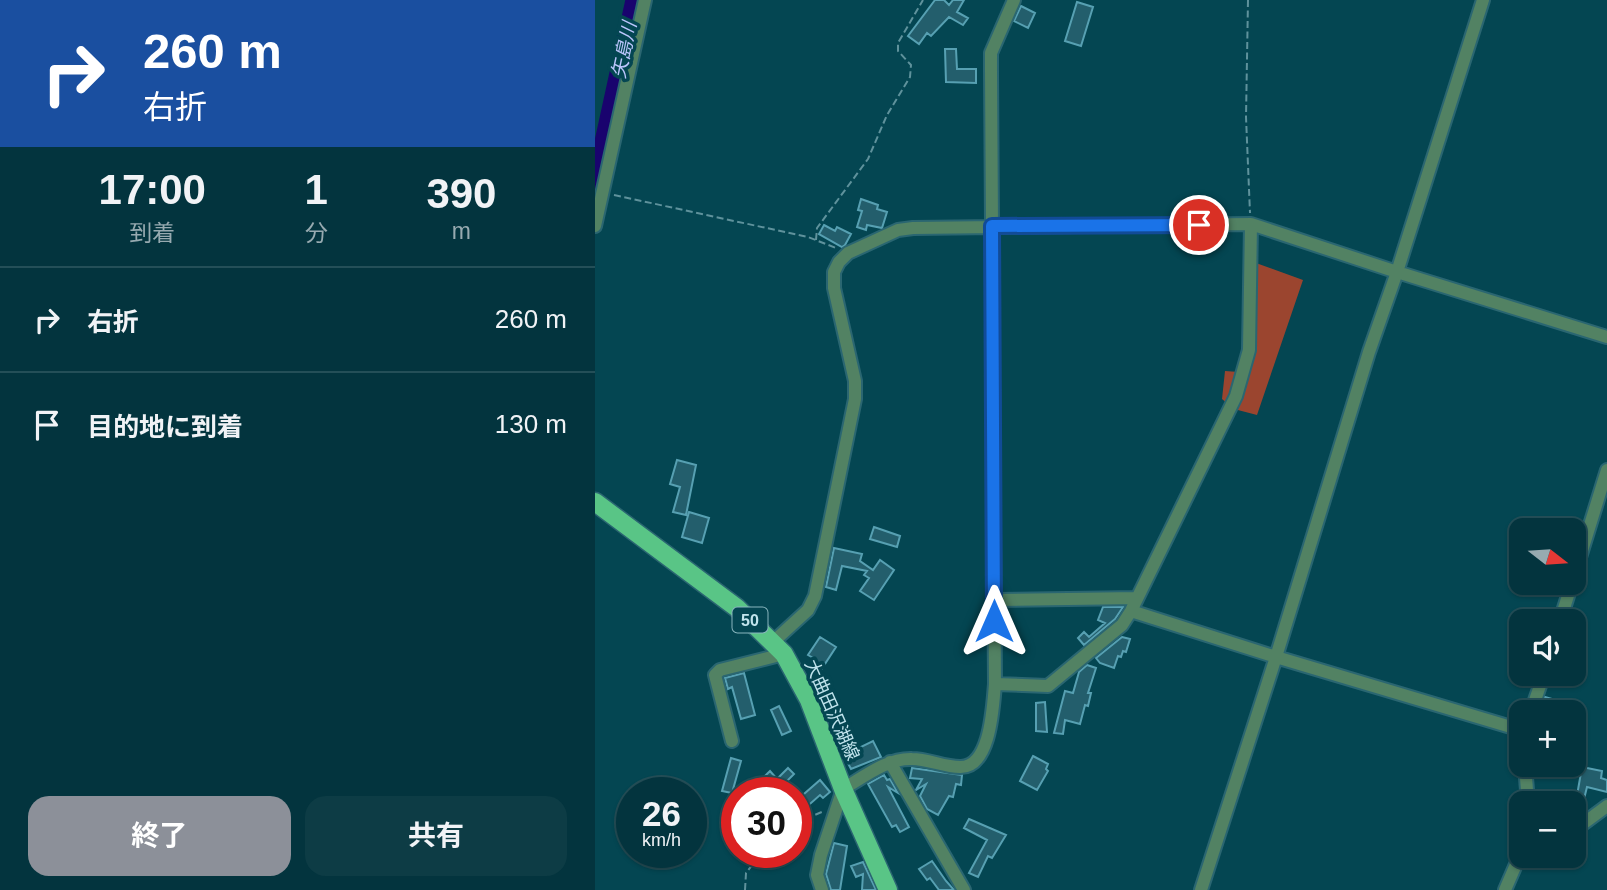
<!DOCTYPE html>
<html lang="ja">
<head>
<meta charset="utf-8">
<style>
  body { margin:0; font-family:Helvetica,"Noto Sans JP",sans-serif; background:#0d3c45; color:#f1f3f6; height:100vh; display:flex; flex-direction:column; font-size:26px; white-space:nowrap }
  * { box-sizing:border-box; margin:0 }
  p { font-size:23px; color:#97aab0 }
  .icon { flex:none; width:38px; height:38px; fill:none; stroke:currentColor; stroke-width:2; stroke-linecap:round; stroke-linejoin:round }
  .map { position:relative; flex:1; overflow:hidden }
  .sheet { display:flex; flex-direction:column; background:#03343e; width:595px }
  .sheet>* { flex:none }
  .top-card { background:#1a4fa0; color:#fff; overflow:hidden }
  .needle { width:46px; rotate:107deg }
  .buttons { position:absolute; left:914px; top:518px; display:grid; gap:14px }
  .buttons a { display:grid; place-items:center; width:77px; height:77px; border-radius:14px; background:#03343e; box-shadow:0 2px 5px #0004,0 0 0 2px #244f58; font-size:35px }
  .speed { position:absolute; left:21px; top:777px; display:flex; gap:14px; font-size:35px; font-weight:700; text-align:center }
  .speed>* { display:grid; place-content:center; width:91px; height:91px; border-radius:50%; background:#03343e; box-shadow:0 2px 5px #0004,0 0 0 2px #244f58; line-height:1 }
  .speed small { font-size:18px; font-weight:400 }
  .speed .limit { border:10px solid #d22; background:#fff; color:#111 }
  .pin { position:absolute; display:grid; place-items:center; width:60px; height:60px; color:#fff; margin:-30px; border:4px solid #fff; border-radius:50%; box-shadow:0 2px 7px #0007 }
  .me { position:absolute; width:77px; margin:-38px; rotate:0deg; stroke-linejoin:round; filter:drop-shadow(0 0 5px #0008) }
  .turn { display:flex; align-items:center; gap:24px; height:147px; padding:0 28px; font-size:32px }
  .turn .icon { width:91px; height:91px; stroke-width:2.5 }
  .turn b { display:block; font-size:49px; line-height:60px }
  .eta { display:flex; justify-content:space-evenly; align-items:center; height:119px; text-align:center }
  .eta b { font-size:42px; font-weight:700; line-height:49px }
  .cta { display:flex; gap:14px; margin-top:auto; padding:14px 28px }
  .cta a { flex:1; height:80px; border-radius:21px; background:#8c9099; color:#fff; font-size:28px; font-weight:700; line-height:80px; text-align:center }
  .cta a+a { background:#0d3c45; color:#f1f3f6 }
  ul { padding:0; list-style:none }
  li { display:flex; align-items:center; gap:21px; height:105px; padding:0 28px; border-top:2px solid #244f58 }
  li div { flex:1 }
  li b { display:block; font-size:26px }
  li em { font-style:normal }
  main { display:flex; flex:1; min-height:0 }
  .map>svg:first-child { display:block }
  .green { fill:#9b452f }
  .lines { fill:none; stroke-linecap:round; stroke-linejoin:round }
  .river { stroke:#19036e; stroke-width:19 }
  .building { fill:#235e6c; stroke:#57a0b2; stroke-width:2 }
  .minor-casing { stroke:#2a6671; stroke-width:16 }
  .primary-casing { stroke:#2a6671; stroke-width:21 }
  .path { stroke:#5f929c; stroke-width:2; stroke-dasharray:7 3.5; stroke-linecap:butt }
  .minor { stroke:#528263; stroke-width:12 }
  .primary { stroke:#59c586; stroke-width:18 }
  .route-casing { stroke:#114b97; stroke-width:18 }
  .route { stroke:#1a73e8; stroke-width:12 }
  .labels { text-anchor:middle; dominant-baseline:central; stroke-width:7; stroke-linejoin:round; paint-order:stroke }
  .shield { fill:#044652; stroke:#88b5be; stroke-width:2 }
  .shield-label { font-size:16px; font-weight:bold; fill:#c1e4ed }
  .street-label { font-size:18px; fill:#c1e4ed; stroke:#044652 }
  .water-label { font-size:19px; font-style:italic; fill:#bbc6fc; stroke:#044652 }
</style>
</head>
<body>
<main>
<section class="sheet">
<div class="top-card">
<div class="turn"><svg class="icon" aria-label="right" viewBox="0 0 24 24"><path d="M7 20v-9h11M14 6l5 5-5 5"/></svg><div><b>260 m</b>右折</div></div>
</div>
<div class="eta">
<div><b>17:00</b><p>到着</p></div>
<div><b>1</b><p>分</p></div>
<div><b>390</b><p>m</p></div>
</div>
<ul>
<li><svg class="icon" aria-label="right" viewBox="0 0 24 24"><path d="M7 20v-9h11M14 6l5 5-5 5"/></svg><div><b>右折</b></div><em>260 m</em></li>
<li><svg class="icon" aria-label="arrive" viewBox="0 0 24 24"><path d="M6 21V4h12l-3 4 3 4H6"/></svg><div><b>目的地に到着</b></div><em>130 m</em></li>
</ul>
<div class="cta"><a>終了</a><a>共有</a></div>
</section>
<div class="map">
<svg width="1012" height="890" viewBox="0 0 1012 890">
  <rect width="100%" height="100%" fill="#044652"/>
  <!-- green -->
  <path class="green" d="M 661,263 L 708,280 L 662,415 L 639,409 L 627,399 L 630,371 L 644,372 L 650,352 Z"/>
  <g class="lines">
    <!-- river -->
    <path class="river" d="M 0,183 L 40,0"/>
  </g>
  <!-- building -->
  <path class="building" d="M 340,0 L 349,0 L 354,5 L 358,0 L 369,0 L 362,12 L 373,18 L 368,25 L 354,17 L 336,36 L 332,33 L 324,44 L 313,36 Z
    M 482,2 L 498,7 L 486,46 L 470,41 Z
    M 426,6 L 440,13 L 433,28 L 419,21 Z
    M 350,49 L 361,49 L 362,69 L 381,69 L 381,83 L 351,82 Z
    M 266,199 L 283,205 L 282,209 L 292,212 L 287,228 L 272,225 L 271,230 L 262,227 L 267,211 L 263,210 Z
    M 229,225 L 240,231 L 242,227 L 256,234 L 250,245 L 247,247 L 224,234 Z
    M 82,460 L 101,465 L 91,515 L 78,512 L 85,487 L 75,484 Z
    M 94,512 L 114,518 L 107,543 L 87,537 Z
    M 279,527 L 305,536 L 302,547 L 275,539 Z
    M 239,548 L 267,554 L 265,561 L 278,570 L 285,560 L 299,570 L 279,600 L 265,591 L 274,578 L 269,575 L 272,571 L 247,566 L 241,590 L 231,587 Z
    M 508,607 L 528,607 L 520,619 L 489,645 L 483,638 L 489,632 L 494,637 L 510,623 L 503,620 Z
    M 225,637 L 241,647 L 224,673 L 215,667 L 220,659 L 213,655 Z
    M 527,637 L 535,639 L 531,652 L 528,651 L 526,657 L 523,656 L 519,668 L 505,663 L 501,658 Z
    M 492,665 L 501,668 L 493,693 L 496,693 L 493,706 L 490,705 L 485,724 L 470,720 L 468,734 L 459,733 L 470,691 L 478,693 L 484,672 Z
    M 149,673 L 160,715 L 146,719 L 137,687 L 133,689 L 130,678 Z
    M 950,697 L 974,704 L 971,712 L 947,707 Z
    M 450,702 L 452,732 L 441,731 L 441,703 Z
    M 184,706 L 196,731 L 187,735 L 176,710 Z
    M 260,740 L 264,748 L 278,741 L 286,757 L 256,769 L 245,748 Z
    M 438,756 L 453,764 L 451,769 L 453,771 L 442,790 L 425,781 Z
    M 136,758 L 146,761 L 137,793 L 127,791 Z
    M 987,767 L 1007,771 L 1006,778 L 1012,780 L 1012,792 L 992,787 L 985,815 L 978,818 Z
    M 193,768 L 199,774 L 187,786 L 193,793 L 182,793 L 168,778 L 175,771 L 182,779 Z
    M 317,768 L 367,775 L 366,785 L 361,784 L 358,797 L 354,796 L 343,815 L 332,809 L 325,796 L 331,784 L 321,790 L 327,779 L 315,778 Z
    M 289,775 L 292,780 L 295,779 L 303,793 L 293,787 L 314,827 L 305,832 L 301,825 L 297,827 L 273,784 Z
    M 225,780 L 235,792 L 228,798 L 225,795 L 208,810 L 201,801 Z
    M 374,819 L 411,835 L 397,858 L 393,856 L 383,877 L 374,873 L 392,840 L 369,828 Z
    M 239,843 L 252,846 L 245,890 L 236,890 L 231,874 Z
    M 337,861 L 351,881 L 359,890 L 344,890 L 335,878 L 332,880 L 324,869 Z
    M 268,862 L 281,890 L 267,890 L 268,874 L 261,877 L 256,866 Z"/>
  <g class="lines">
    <defs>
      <path id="minor" d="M 0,226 L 50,0
        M 978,580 L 1012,470
        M 399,600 L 542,598
        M 536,611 L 681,657 L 926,730
        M 965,621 L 977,583
        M 178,642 L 213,610 L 220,596 L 260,399 L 260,381 L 239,288 L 239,272 L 244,262 L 253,253 L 303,230 L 318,228 L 656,224 L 802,272 L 1012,337
        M 400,684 L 453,686 L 527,625 L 536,611 L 641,396 L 654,350 L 656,224
        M 936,712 L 949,674
        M 137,741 L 120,675 L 125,670 L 189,654
        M 295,762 L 369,890
        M 930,765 L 933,803
        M 978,827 L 985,826 L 1012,806
        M 227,890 L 222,875 L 226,855 L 248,789 C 269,777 292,758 317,759 C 333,759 349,767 365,767 C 396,768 398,705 400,684 L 396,71 L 396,53 L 419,0
        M 606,890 L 681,657 L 774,352 L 802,272 L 888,0
        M 910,890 L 926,853"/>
      <path id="primary" d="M 0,502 L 142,608 L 189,654 L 214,700 L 248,789 L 293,890"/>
    </defs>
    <!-- minor casing -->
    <use href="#minor" class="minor-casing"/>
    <!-- primary casing -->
    <use href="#primary" class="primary-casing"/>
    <!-- path -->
    <path class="path" d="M 653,0 L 651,117 L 655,213
      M 19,195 L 213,237 L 241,248
      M 221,240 L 222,228 L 273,159 L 292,115 L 315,77 L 316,65 L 303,51 L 303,43 L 328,0
      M 201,823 L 229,811
      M 150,890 L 151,873 L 167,852"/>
    <!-- minor -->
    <use href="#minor" class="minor"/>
    <!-- primary -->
    <use href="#primary" class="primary"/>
  </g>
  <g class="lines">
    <defs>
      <path id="route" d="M 399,621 L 397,226 L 604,225"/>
    </defs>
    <!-- route casing -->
    <use href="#route" class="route-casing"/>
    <!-- route -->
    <use href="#route" class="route"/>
  </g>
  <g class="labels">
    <!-- shield labels -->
    <rect class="shield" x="137.5" y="607.5" width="35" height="25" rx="5"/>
    <g class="shield-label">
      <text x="155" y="620">50</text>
    </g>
    <!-- street labels -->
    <g class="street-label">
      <text transform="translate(237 710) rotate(66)">大曲田沢湖線</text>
    </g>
    <!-- water labels -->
    <g class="water-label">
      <text transform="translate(29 50) rotate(-78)">矢島川</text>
    </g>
  </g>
</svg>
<div class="buttons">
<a><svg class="needle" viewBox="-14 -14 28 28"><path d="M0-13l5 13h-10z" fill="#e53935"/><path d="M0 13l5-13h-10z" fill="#97aab0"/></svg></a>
<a><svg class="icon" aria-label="sound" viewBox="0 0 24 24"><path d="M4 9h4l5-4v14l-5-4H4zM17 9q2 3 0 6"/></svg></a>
<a>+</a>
<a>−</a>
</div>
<div class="speed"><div>26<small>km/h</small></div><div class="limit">30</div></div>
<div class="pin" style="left:604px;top:225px;background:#d93025"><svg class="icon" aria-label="arrive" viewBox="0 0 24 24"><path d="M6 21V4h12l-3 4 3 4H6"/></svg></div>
<svg class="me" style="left:399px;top:621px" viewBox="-20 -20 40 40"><path d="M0-17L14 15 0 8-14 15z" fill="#1a73e8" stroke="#fff" stroke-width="4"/></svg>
</div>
</main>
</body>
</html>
